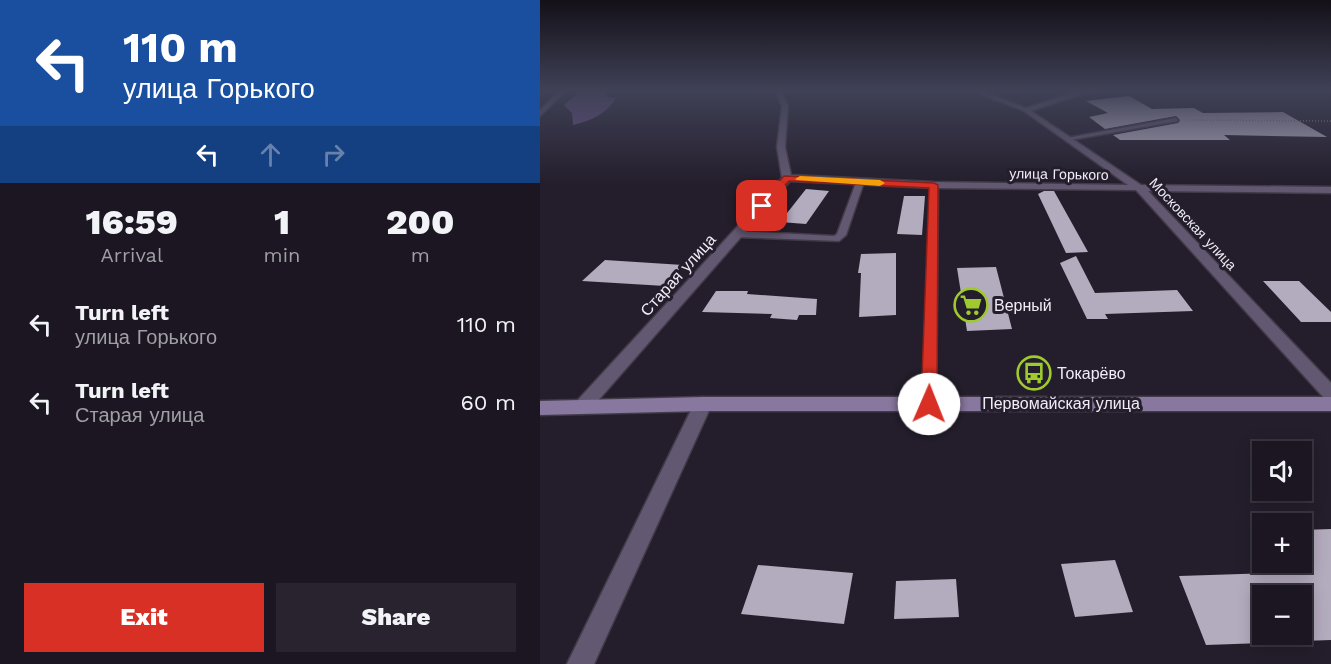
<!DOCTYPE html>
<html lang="en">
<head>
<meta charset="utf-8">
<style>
  body { margin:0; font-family:"Work Sans",sans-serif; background:#28232e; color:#f1f3f6; height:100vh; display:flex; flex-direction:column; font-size:22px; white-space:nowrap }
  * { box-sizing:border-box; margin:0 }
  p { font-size:20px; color:#a09fa5 }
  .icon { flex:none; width:33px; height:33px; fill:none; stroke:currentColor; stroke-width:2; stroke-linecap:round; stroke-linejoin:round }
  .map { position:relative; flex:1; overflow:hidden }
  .drawer { display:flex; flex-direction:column; background:#1b1621; width:540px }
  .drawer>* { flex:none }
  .top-card { background:#1a4fa0; color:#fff; overflow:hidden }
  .fabs { position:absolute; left:712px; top:441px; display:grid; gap:12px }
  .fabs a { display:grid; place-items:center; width:60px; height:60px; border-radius:0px; background:#1b1621; box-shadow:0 3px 15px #0003,0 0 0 2px #39353f; font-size:30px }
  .pin { position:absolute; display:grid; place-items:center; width:51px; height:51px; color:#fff; margin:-26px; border-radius:12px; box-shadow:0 3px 9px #0006 }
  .me { position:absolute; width:66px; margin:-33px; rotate:1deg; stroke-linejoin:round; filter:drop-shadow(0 0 4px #0008) }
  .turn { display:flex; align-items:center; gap:21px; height:126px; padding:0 24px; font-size:27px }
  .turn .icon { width:78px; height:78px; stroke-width:2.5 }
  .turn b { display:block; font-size:42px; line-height:51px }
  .lanes { display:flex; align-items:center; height:57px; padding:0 24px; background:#0003; justify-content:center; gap:30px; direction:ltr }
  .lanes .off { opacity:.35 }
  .eta { display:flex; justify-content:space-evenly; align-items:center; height:102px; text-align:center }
  .eta b { font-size:36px; font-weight:800; line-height:42px }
  .cta { display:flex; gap:12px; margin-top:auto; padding:12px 24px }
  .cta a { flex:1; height:69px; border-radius:0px; background:#d93025; color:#fff; font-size:24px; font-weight:800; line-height:69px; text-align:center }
  .cta a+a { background:#28232e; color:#f1f3f6 }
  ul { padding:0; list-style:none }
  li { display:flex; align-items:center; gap:18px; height:78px; padding:0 24px }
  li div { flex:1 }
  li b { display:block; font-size:22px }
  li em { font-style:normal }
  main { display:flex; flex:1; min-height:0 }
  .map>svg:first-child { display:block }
  .water { fill:#6a5088 }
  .building { fill:#b3abbe }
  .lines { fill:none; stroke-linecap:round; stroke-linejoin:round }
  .lane-casing { stroke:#413b48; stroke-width:3 }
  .street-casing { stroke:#413b48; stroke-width:3 }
  .secondary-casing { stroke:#413b48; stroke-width:3 }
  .path { stroke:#8a8591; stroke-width:1.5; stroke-dasharray:1 2; stroke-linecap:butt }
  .lane { fill:#635871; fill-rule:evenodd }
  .street { fill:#635871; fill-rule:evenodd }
  .secondary { fill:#88779e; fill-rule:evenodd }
  .route { fill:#d93025; stroke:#8d1f18; stroke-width:1.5 }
  .slow { fill:#f59e0b }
  .labels { text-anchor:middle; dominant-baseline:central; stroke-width:6; stroke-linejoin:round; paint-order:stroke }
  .far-street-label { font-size:14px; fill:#f0ecf6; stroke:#241e2c }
  .street-label { font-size:16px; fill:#f0ecf6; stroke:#241e2c }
  .poi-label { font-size:16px; fill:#f0ecf6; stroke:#241e2c; text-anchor:start }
</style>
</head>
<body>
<main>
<section class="drawer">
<div class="top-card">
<div class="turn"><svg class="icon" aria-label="left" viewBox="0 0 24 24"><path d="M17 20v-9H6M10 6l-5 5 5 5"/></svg><div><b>110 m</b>улица Горького</div></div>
<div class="lanes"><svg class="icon" aria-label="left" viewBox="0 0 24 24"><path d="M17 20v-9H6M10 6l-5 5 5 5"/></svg><svg class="icon off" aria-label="ahead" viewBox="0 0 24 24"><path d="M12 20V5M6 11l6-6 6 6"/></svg><svg class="icon off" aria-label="right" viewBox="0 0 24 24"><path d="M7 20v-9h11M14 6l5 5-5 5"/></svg></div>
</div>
<div class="eta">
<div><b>16:59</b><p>Arrival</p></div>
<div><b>1</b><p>min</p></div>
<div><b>200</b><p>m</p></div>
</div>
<ul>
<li><svg class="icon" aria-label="left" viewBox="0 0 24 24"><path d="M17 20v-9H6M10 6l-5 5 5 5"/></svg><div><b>Turn left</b><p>улица Горького</p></div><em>110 m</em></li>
<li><svg class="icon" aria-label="left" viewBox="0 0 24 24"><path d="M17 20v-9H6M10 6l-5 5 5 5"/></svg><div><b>Turn left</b><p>Старая улица</p></div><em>60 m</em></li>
</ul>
<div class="cta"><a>Exit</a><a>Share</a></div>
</section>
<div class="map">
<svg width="791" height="664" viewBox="0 0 791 664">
  <rect width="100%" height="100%" fill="#241e2c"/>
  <!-- water -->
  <path class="water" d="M 40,91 L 77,91 L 67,92 L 66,97 L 76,98 C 66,114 51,121 33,125 L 32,113 L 24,105 Z"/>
  <!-- building -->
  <path class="building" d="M 589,96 L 612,109 L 654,108 L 663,113 L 743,112 L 787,137 L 684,135 L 690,140 L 580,140 L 573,135 L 638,123 L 640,120 L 636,116 L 565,129 L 549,117 L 568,113 L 546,101 Z
    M 266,189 L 289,191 L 266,224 L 240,222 Z
    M 504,191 L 514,191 L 548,252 L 526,253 L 498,194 Z
    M 364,196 L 385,196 L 382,235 L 357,234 Z
    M 356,253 L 356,315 L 319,317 L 321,273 L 318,273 L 321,254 Z
    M 536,256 L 555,293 L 637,290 L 653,311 L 565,314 L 568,319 L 547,319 L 520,263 Z
    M 65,260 L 143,265 L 125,286 L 42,281 Z
    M 456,267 L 472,329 L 427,331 L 417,268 Z
    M 723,281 L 759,281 L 791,312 L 791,322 L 761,322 Z
    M 176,291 L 208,291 L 207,294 L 277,299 L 276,315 L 259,315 L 257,320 L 230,318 L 232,314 L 162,312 Z
    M 791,529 L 791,640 L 762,641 L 762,596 L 723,596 L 723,643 L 666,645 L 639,576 L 762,572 L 762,530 Z
    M 575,560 L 593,612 L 535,617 L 521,564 Z
    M 218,565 L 313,573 L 304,624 L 201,614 Z
    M 416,579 L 419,617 L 354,619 L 356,581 Z"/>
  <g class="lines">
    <defs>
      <path id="lane" d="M 636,118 L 638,121 L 530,140 L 527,138 Z
        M 317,180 L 324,182 L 306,235 L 299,241 L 196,237 L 191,234 L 196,231 L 294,236 L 297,234 Z
        M 391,183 L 398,185 L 396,404 L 394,408 L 389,410 L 384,408 L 382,404 Z"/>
      <path id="street" d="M 19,91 L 26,91 L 0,116 L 0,110 Z
        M 235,91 L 241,91 L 248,106 L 245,147 L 251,175 L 394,182 L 588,185 L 484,111 L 432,91 L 441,91 L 486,108 L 535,92 L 561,91 L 536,96 L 491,111 L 601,185 L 791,187 L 791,193 L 608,191 L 791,383 L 791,401 L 785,399 L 596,190 L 394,188 L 250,181 L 48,412 L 42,414 L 36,412 L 33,407 L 36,402 L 242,178 L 237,147 L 242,106 Z
        M 163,397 L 169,399 L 172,404 L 54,664 L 27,664 L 154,404 L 157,399 Z"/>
      <path id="secondary" d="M 163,397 L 791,397 L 791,411 L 163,411 L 0,415 L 0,401 Z"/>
    </defs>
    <!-- lane casing -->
    <use href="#lane" class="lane-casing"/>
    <!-- street casing -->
    <use href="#street" class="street-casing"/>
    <!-- secondary casing -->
    <use href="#secondary" class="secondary-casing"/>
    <!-- path -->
    <path class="path" d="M 649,120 L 791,121"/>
    <!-- lane -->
    <use href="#lane" class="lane"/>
    <!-- street -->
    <use href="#street" class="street"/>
    <!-- secondary -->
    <use href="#secondary" class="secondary"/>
  </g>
  <!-- sky -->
  <linearGradient id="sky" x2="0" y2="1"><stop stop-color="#141018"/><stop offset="0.49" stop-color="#3f4156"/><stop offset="1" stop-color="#3f4156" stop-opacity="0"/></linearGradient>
  <rect width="791" height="184" fill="url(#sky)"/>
  <!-- route -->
  <path class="route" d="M 244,176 L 394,183 L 398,185 L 397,404 L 394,408 L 389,410 L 383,408 L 381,404 L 389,188 L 249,181 L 225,208 L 218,208 L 218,204 Z"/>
  <!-- slow -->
  <path class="slow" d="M 260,176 L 340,180 L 345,183 L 340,186 L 257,180 L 255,179 Z"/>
  <!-- icons -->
  <defs>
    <symbol id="supermarket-ring" viewBox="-11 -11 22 22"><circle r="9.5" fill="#241e2c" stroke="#9fca2d" stroke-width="1.5"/><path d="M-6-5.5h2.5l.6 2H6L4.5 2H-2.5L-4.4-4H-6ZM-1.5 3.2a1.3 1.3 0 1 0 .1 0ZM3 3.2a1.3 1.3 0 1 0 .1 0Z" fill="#9fca2d"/></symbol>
    <symbol id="bus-ring" viewBox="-11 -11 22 22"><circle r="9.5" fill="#241e2c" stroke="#9fca2d" stroke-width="1.5"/><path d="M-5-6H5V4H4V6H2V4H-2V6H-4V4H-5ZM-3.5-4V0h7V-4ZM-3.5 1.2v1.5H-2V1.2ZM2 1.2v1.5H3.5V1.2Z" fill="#9fca2d"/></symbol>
  </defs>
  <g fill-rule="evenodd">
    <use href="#supermarket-ring" x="412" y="286" width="38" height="38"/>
    <use href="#bus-ring" x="475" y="354" width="38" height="38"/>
  </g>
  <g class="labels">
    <!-- far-street labels -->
    <g class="far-street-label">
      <text transform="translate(519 174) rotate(1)">улица Горького</text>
      <text transform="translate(653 224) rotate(47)">Московская улица</text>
    </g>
    <!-- street labels -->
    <g class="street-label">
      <text transform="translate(138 275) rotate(-48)">Старая улица</text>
      <text x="521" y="403">Первомайская улица</text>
    </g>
    <!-- poi labels -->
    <g class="poi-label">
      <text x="454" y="305">Верный</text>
      <text x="517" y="373">Токарёво</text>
    </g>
  </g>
</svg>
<div class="fabs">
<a><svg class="icon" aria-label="sound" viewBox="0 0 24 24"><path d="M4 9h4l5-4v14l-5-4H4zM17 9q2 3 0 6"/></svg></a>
<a>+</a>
<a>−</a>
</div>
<div class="pin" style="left:222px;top:206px;background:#d93025"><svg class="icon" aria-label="arrive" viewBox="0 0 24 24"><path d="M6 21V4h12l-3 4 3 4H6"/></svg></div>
<svg class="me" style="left:389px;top:404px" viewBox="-20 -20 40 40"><circle r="19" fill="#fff"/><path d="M0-13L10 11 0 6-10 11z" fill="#d93025"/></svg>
</div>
</main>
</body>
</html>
